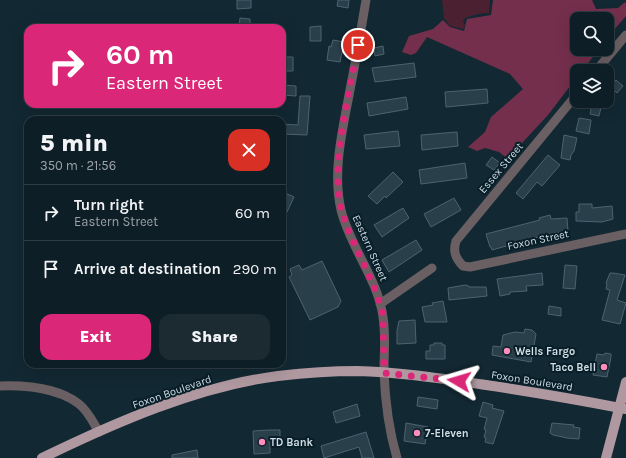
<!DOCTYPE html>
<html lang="en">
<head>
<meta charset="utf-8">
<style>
  body { margin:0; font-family:Karla,sans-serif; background:#1c2b32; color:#f1f3f6; height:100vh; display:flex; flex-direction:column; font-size:15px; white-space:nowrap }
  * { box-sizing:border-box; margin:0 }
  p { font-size:13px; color:#9ba2a7 }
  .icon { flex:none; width:22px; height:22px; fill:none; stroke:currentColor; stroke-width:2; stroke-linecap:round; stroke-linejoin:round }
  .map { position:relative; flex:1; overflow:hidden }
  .details { position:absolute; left:24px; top:116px; width:262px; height:252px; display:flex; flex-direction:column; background:#0e1e26; border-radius:12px; box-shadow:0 4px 16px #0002,0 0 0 1px #2e3c43 }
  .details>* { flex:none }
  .top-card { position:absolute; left:24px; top:24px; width:262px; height:84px; border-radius:12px; box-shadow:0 4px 16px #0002,0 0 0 1px #2e3c43; background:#db2777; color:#fff; overflow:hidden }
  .fabs { position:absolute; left:570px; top:12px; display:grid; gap:8px }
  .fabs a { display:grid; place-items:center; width:44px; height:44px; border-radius:8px; background:#0e1e26; box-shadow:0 4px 16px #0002,0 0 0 1px #2e3c43; font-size:20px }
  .pin { position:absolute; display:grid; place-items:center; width:34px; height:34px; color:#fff; margin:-17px; border:2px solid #fff; border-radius:50%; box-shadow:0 1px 4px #0007 }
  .me { position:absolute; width:44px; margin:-22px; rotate:277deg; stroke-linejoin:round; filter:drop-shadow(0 0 3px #0008) }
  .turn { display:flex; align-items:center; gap:14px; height:84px; padding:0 16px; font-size:18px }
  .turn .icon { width:52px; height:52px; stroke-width:2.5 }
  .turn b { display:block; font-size:28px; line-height:34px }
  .round { display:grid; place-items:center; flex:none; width:42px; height:42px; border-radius:12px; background:#1c2b32 }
  .overview { display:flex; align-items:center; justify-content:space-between; height:68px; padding:0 16px }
  h1 { font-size:24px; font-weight:800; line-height:30px }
  .button { display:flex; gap:8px; margin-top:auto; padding:8px 16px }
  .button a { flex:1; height:46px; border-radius:12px; background:#db2777; color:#fff; font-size:16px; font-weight:800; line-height:46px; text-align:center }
  .button a+a { background:#1c2b32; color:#f1f3f6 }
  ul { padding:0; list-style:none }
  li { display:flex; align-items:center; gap:12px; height:56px; padding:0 16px; border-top:1px solid #2e3c43 }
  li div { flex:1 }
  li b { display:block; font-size:15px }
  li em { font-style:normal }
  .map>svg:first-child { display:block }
  .green { fill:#4b2132 }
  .forest { fill:#742f4c }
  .building { fill:#293f4a; stroke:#4d6470 }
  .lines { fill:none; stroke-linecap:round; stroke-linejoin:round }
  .minor { stroke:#6a5f62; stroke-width:9 }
  .major { stroke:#af98a0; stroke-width:10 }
  .route { stroke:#db2777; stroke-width:7; stroke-dasharray:0 12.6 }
  .poi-dot { fill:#ff8eba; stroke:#081e28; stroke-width:1.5 }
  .labels { text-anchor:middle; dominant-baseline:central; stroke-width:4; stroke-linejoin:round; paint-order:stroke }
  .street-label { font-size:11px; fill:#d1dee5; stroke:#081e28 }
  .poi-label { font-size:11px; font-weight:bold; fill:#d1dee5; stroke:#081e28; text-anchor:start }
</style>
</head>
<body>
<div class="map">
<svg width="626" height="458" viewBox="0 0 626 458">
  <rect width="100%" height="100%" fill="#122832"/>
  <!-- green -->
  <path class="green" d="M 442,0 L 490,0 L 489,13 L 478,14 L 465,18 L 463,21 L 465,26 L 463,29 L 450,26 L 444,18 Z"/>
  <!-- forest -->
  <path class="forest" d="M 493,0 L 592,0 L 596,9 L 618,8 L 625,2 L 626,4 L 626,16 L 607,38 L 607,19 L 577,19 L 577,49 L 599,49 L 582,71 L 577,71 L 577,77 L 548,115 L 522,143 L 509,160 L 499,152 L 485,148 L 477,151 L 468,147 L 485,132 L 491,117 L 523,89 L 510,74 L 427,37 L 416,53 L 411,55 L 402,52 L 409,36 L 433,29 L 443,20 L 450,27 L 464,31 L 467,19 L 491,15 Z"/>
  <!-- building -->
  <path class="building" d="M 237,0 L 251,0 L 251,8 L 237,9 Z
    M 338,0 L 349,0 L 348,8 L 337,6 Z
    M 240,18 L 250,19 L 250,28 L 239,28 Z
    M 321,26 L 321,41 L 310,41 L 310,27 Z
    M 333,40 L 344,42 L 340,62 L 327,60 L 329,46 L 331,47 Z
    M 383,46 L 384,54 L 375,56 L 374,48 Z
    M 283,57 L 293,57 L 293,71 L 283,71 Z
    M 414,63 L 416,77 L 375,82 L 372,68 Z
    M 616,80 L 623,86 L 617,93 L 615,91 L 607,100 L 607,84 L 610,87 Z
    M 282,85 L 296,86 L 296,96 L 282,95 Z
    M 487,89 L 488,103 L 446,107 L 445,92 Z
    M 300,96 L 310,96 L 307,135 L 282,134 L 282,124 L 298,125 Z
    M 406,97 L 408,109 L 369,116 L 367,103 Z
    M 593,101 L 602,103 L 599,116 L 590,114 Z
    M 579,118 L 591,120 L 589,134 L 576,131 Z
    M 398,131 L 400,146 L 366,149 L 364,135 Z
    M 457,132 L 458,146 L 422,150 L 421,135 Z
    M 564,135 L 577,138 L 574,151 L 571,155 L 570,160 L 561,158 Z
    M 548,155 L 560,165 L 542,186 L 537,182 L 523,199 L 516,193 Z
    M 492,157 L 500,163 L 494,170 L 486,165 Z
    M 465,163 L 467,178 L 421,184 L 419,170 Z
    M 393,172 L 403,182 L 386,198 L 385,196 L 377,204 L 368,196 Z
    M 285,193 L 294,197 L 287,212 L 282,209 L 282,199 Z
    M 454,198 L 461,210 L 431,227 L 424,214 Z
    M 579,204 L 592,204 L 592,208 L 612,206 L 613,219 L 602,222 L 576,221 L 576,212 L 579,212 Z
    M 403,208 L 409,218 L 382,237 L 374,225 Z
    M 550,215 L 551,219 L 567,218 L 568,231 L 549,234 L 492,250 L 491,247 L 490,247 L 486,234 L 540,220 L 539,218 Z
    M 416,240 L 422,250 L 389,272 L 382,260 Z
    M 322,261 L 341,301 L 338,307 L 310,320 L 289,277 L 292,275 L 290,269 L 299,265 L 302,270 Z
    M 565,265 L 577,266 L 575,289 L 563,288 Z
    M 542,273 L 543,285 L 526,286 L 527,291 L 510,292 L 510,294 L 500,296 L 497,279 Z
    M 613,273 L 625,275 L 617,300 L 626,303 L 620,324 L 602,320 L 610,290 L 606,289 L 607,284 L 606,283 L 610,273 Z
    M 465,285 L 469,286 L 469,287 L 486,287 L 487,296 L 449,300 L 448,288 Z
    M 443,301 L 447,322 L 425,322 L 422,307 L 433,305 L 432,303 Z
    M 549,306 L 561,308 L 561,316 L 548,314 Z
    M 415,320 L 416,343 L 397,344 L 397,331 L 399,321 Z
    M 525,329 L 532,330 L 536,334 L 531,362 L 492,355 L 493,346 L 501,347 L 503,335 L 515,332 L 524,333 Z
    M 434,343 L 442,343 L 442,345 L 445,345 L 445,359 L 426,359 L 426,351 L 430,351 L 430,345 L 434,345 Z
    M 605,353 L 611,354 L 611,357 L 607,377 L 593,375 L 597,354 L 604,355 Z
    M 418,397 L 438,400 L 437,409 L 417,406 Z
    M 483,402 L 493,405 L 492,408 L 504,411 L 493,444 L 485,442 L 486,438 L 484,437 L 486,430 L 484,429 L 487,418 L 479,416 Z
    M 357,404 L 360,416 L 336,423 L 333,412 Z
    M 406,423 L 428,427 L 425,444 L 404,441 Z
    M 552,423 L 574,425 L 573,427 L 580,428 L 579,439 L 567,438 L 553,435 L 550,433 Z
    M 269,430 L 280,430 L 280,438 L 270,439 L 270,453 L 254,454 L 253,431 Z
    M 366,432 L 374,458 L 362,458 L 359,447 L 324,458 L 321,446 Z
    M 197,450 L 198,458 L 172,458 L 172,455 Z"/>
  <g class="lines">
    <!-- minor -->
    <path class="minor" d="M 366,0 C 361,30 356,60 350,90 C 343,128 332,171 341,210 C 350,247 378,279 383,317 C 386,335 384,353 384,371 C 385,400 389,431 397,458
      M 596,71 L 626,35
      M 577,94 L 456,241 C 453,251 455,258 463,266 L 470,267 L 626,234
      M 380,304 L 432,268
      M 0,386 C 25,385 58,388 79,404 C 88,411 93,422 99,432"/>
    <!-- major -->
    <path class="major" d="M 42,458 C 114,423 198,386 278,376 C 304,373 331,371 357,371 C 400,372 443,379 486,385 C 533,392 579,400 626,409
      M 606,458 L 626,382"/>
  </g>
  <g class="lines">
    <!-- route -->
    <path class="route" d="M 358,45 C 350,92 329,166 342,211 C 351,243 370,272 380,304 L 383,316 L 384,373 L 459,381"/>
  </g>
  <!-- markers -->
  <g class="poi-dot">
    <circle cx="507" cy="351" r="4"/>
    <circle cx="604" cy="367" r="4"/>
    <circle cx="417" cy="433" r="4"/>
    <circle cx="262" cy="442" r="4"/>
  </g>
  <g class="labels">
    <!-- street labels -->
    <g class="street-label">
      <text transform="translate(501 168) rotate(-50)">Essex Street</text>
      <text transform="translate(538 240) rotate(-12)">Foxon Street</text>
      <text transform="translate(370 248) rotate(66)">Eastern Street</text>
      <text transform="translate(532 381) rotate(9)">Foxon Boulevard</text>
      <text transform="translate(172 392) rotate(-19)">Foxon Boulevard</text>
    </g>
    <!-- poi labels -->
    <g class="poi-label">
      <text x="515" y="351">Wells Fargo</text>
      <text x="596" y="367" text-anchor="end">Taco Bell</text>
      <text x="425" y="433">7-Eleven</text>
      <text x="270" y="442">TD Bank</text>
    </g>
  </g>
</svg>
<div class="fabs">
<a><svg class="icon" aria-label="search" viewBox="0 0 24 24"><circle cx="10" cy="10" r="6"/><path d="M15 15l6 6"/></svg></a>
<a><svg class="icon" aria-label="layers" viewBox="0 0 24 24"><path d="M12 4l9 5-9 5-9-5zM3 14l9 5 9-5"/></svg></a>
</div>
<div class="pin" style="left:358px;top:45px;background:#d93025"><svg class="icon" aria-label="arrive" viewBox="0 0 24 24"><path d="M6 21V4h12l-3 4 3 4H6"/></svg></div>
<svg class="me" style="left:459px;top:381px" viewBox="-20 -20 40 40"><path d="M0-17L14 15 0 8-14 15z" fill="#db2777" stroke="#fff" stroke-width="4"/></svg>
<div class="top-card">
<div class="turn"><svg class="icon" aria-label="right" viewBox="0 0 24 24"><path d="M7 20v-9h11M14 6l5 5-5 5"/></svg><div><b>60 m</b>Eastern Street</div></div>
</div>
<section class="details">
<div class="overview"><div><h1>5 min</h1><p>350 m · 21:56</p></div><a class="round" style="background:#d93025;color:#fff"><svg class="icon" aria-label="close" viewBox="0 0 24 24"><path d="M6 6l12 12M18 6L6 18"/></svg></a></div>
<ul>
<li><svg class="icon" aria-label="right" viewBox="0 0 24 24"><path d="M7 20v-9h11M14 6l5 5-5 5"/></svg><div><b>Turn right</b><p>Eastern Street</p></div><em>60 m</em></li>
<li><svg class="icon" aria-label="arrive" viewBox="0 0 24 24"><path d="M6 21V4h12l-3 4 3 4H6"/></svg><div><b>Arrive at destination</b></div><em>290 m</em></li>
</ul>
<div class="button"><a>Exit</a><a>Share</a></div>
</section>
</div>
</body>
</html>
